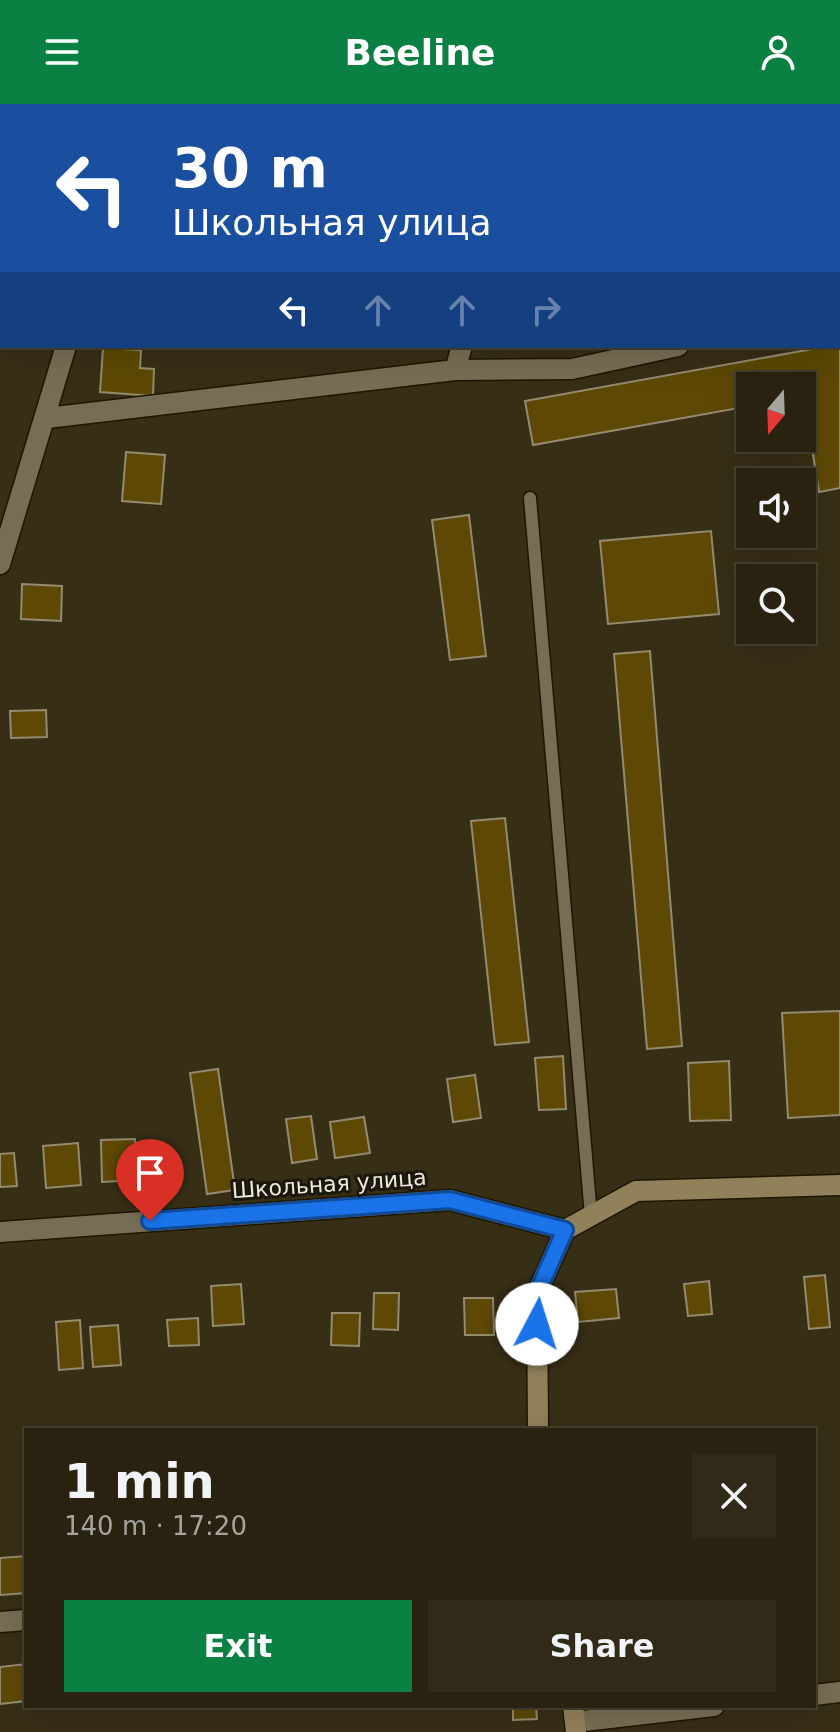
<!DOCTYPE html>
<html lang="en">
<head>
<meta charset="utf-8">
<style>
  body { margin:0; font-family:"DejaVu Sans",sans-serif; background:#312a19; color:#f1f3f6; height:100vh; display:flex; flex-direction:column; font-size:30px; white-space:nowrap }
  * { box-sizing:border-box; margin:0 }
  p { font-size:26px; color:#a5a49f }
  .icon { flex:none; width:44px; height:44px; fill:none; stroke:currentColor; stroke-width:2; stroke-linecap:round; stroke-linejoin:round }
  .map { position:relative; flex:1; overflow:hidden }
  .sheet { position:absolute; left:24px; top:1324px; width:792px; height:280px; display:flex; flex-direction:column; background:#292210; border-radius:0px; box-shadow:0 8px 32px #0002,0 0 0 2px #453f30 }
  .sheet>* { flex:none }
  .hud { position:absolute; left:0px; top:0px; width:840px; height:244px; box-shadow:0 8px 32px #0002,0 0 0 2px #453f30; background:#1a4fa0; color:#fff; overflow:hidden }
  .needle { width:52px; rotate:199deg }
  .fabs { position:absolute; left:736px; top:268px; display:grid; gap:16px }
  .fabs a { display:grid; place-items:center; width:80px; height:80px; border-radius:0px; background:#292210; box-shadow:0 8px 32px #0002,0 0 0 2px #453f30; font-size:40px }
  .pin { position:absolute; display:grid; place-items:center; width:68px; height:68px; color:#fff; margin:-82px -34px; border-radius:50% 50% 50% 0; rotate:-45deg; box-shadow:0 0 8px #0007 }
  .pin .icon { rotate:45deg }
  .me { position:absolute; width:88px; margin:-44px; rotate:5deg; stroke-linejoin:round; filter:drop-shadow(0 0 6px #0008) }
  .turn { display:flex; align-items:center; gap:28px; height:168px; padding:0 40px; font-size:36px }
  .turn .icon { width:104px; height:104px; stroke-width:2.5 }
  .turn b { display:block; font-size:56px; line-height:68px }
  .lanes { display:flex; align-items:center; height:76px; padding:0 40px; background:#0003; justify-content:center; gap:40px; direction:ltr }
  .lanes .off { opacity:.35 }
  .round { display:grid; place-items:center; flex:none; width:84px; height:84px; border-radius:0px; background:#312a19 }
  .summary { display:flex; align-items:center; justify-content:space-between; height:136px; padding:0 40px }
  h1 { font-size:48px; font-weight:600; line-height:60px }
  .cta { display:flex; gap:16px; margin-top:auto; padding:16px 40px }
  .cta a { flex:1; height:92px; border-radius:0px; background:#0b8043; color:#fff; font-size:32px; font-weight:600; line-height:92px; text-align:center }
  .cta a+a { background:#312a19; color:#f1f3f6 }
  header { display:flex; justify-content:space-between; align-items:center; height:104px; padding:0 40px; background:#0b8043; color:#fff; font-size:36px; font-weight:600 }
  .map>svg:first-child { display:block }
  .building { fill:#5d4905; stroke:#948a70; stroke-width:2 }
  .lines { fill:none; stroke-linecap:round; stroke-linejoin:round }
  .lane-casing { stroke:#1e1601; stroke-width:15 }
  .street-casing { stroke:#1e1601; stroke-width:23 }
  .secondary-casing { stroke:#1e1601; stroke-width:23 }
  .lane { stroke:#776d54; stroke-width:12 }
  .street { stroke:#776d54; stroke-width:20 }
  .secondary { stroke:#90815b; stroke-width:20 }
  .route-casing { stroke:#114b97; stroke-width:20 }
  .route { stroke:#1a73e8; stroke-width:14 }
  .labels { text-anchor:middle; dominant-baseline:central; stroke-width:6; stroke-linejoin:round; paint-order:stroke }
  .street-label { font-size:22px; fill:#eee9da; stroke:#1b170d }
</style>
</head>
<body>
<header><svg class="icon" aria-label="menu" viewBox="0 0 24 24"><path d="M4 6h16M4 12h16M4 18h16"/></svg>Beeline<svg class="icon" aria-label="person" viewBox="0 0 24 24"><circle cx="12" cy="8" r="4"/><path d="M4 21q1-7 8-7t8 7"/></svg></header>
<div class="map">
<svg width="840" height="1628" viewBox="0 0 840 1628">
  <rect width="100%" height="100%" fill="#372e16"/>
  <!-- building -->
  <path class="building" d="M 160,0 L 218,0 L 159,2 Z
    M 840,240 L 840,384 L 819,388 L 802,282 L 750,282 L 750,302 L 533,341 L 525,297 Z
    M 103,244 L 141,246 L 140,264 L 154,265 L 153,292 L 100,288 Z
    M 126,348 L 165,351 L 161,400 L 122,397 Z
    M 469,411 L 486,552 L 450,556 L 432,416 Z
    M 711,427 L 719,510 L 608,520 L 600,437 Z
    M 22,480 L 62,482 L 61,517 L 21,515 Z
    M 650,547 L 682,942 L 647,945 L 614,550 Z
    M 46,606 L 47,633 L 11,634 L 10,607 Z
    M 505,714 L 529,938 L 495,941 L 471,717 Z
    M 840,907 L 840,1011 L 788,1014 L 782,909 Z
    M 563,952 L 566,1005 L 539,1006 L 535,954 Z
    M 729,957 L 731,1016 L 690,1017 L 688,959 Z
    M 218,965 L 235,1086 L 207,1090 L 190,969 Z
    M 475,971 L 481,1014 L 453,1018 L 447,975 Z
    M 311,1012 L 317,1055 L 292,1059 L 286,1015 Z
    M 364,1013 L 370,1049 L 335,1054 L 330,1018 Z
    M 135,1035 L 137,1076 L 102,1078 L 101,1036 Z
    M 78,1039 L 81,1081 L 46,1084 L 43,1042 Z
    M 14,1049 L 17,1082 L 0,1083 L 0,1050 Z
    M 825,1171 L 830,1223 L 809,1225 L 804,1173 Z
    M 709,1177 L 712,1210 L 688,1212 L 684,1180 Z
    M 241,1180 L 244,1220 L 213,1222 L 211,1182 Z
    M 616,1185 L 619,1214 L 578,1218 L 575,1188 Z
    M 374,1189 L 399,1189 L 398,1226 L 373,1225 Z
    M 464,1194 L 493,1194 L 494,1231 L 465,1231 Z
    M 332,1209 L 360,1209 L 359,1242 L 331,1241 Z
    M 198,1214 L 199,1241 L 169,1242 L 167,1216 Z
    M 80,1216 L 83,1264 L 59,1266 L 56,1218 Z
    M 118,1221 L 121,1261 L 93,1263 L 90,1223 Z
    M 26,1452 L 26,1489 L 0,1491 L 0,1454 Z
    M 26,1560 L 26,1597 L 0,1600 L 0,1563 Z
    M 513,1602 L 536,1602 L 537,1615 L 513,1616 Z"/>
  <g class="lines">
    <defs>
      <path id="lane" d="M 530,394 L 591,1112"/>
      <path id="street" d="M 131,2 L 131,0
        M 533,2 L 534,0
        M 838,228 L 840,228
        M 455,266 L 462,242
        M 47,314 L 455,266 L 572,265 L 678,242
        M 0,460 L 66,242
        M 0,1128 L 450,1096 L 565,1126
        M 0,1518 L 26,1516
        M 814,1591 L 840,1588
        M 575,1618 L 714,1602"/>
      <path id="secondary" d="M 538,1326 L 537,1189 L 565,1126 L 636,1087 L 840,1081
        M 573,1602 L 576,1628"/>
    </defs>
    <!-- lane casing -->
    <use href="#lane" class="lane-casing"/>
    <!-- street casing -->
    <use href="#street" class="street-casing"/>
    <!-- secondary casing -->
    <use href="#secondary" class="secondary-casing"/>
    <!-- lane -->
    <use href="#lane" class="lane"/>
    <!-- street -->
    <use href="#street" class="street"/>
    <!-- secondary -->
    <use href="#secondary" class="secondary"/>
  </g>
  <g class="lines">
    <defs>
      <path id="route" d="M 150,1117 L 450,1096 L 565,1126 L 537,1189 L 537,1220"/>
    </defs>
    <!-- route casing -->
    <use href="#route" class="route-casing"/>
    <!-- route -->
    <use href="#route" class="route"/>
  </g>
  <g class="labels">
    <!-- street labels -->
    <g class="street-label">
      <text transform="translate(329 1080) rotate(-4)">Школьная улица</text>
    </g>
  </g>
</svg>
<div class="fabs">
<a><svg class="needle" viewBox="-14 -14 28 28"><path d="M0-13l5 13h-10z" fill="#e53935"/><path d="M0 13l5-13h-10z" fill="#a5a49f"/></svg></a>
<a><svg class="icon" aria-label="sound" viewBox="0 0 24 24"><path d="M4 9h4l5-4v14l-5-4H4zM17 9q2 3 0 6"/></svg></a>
<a><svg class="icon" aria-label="search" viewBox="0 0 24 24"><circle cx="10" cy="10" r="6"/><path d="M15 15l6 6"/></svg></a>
</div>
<div class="pin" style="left:150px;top:1117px;background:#d93025"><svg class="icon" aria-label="arrive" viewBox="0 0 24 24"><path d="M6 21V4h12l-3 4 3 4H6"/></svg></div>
<svg class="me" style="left:537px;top:1220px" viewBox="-20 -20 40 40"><circle r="19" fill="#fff"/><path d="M0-13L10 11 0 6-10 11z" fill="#1a73e8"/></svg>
<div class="hud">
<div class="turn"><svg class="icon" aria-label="left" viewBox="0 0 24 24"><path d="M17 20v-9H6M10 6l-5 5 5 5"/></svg><div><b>30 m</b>Школьная улица</div></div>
<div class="lanes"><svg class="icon" aria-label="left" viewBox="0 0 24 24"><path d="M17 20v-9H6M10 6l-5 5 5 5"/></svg><svg class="icon off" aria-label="ahead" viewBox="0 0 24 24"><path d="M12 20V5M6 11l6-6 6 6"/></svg><svg class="icon off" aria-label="ahead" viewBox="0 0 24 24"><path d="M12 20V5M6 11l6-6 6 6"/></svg><svg class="icon off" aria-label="right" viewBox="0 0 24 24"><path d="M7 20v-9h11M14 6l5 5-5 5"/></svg></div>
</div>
<section class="sheet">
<div class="summary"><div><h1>1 min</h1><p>140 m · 17:20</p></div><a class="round"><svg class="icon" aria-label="close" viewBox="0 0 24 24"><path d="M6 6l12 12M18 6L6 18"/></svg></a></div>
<div class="cta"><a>Exit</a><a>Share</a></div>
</section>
</div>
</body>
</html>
